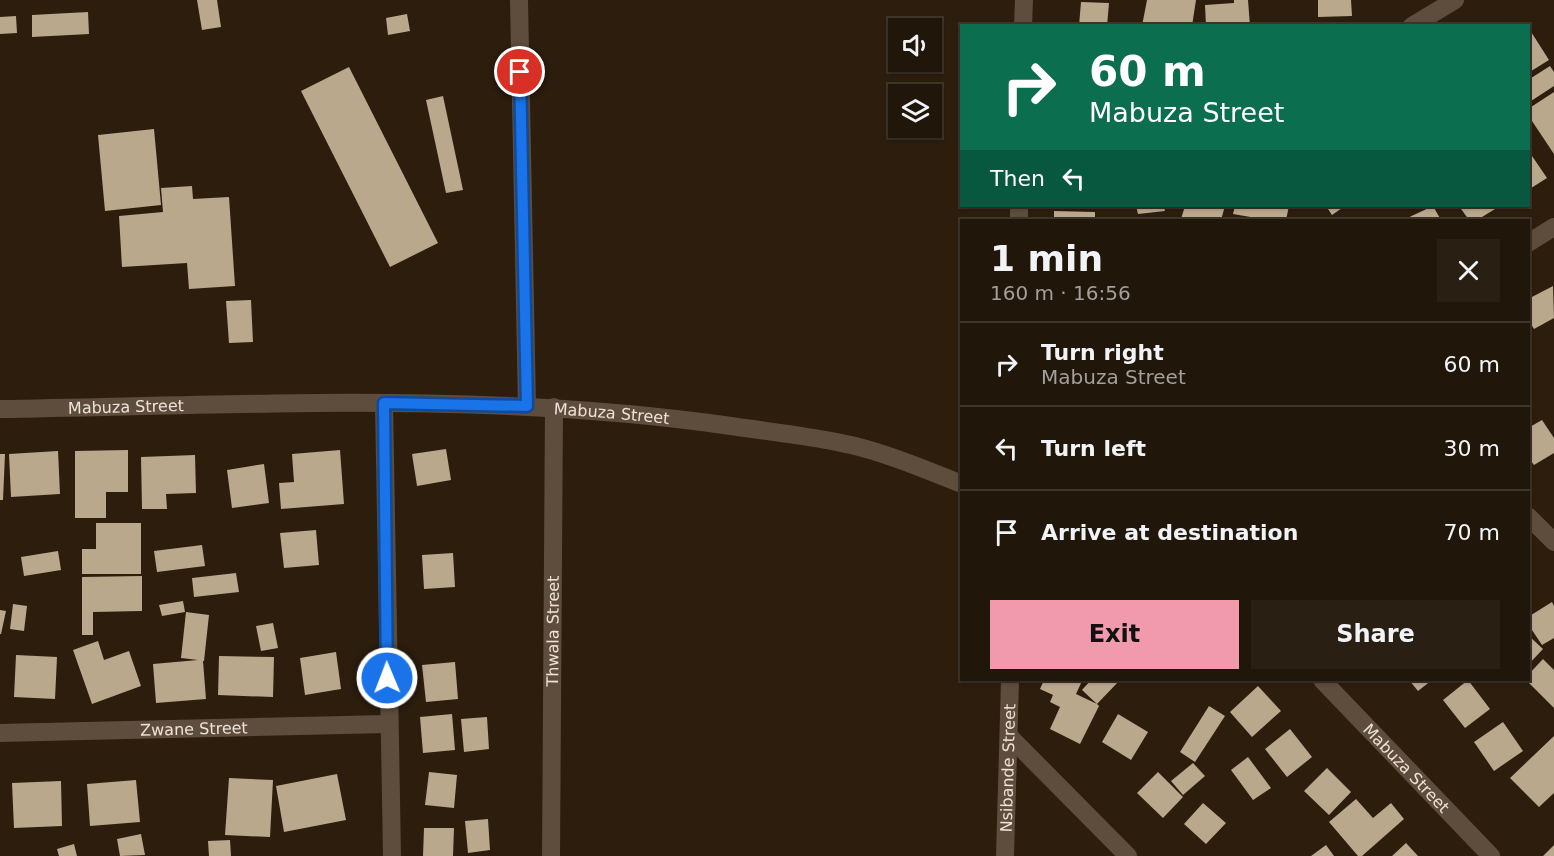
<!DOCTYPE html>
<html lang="en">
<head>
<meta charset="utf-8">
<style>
  body { margin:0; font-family:"DejaVu Sans",sans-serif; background:#291f13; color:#f1f3f6; height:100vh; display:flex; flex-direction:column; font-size:22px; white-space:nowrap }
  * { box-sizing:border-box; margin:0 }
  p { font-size:20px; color:#a29f9c }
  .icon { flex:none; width:33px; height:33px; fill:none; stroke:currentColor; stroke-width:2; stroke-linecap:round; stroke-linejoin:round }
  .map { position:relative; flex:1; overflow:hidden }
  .side { position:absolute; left:960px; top:219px; width:570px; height:462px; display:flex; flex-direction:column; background:#21160a; border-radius:0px; box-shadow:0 2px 4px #0004,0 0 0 2px #3e352b }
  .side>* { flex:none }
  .top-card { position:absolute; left:960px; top:24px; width:570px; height:183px; border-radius:0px; box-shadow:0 2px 4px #0004,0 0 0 2px #3e352b; background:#0b6e4f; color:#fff; overflow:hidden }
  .controls { position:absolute; left:888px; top:18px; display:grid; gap:12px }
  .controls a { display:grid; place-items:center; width:54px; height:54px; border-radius:0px; background:#21160a; box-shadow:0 2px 4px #0004,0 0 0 2px #3e352b; font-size:30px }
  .pin { position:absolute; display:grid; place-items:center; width:51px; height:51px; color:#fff; margin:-26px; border:3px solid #fff; border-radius:50%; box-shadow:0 2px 6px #0007 }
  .me { position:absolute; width:66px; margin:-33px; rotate:359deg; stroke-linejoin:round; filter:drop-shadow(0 0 4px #0008) }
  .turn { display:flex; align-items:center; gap:21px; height:126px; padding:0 30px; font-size:27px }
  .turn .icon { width:78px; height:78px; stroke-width:2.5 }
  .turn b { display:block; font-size:42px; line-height:51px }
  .then { display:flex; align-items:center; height:57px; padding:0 30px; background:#0003; gap:12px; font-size:22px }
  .round { display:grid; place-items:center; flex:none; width:63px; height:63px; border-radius:0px; background:#291f13 }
  .head { display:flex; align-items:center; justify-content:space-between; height:102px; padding:0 30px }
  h1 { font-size:36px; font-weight:800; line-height:45px }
  .action { display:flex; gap:12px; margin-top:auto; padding:12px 30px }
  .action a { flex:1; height:69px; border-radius:0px; background:#f29aad; color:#111; font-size:24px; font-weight:800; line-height:69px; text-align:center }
  .action a+a { background:#291f13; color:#f1f3f6 }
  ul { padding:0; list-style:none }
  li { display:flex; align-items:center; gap:18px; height:84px; padding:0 30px; border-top:2px solid #3e352b }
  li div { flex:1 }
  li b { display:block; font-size:22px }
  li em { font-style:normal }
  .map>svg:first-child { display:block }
  .building { fill:#baa88d }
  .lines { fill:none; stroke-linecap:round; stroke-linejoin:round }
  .street { stroke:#5e4d3c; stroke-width:18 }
  .route-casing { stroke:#114b97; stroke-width:15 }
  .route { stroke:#1a73e8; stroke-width:10 }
  .labels { text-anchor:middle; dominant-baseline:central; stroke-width:6; stroke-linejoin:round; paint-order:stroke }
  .street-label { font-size:16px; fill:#ece2d8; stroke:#221405 }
</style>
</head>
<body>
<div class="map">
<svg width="1554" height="856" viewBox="0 0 1554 856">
  <rect width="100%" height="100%" fill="#2c1d0d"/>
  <!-- building -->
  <path class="building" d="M 197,0 L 217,0 L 221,27 L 202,30 Z
    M 1147,0 L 1196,0 L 1192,26 L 1142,26 Z
    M 1234,0 L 1248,0 L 1250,26 L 1206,26 L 1205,5 L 1234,3 Z
    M 1318,0 L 1351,0 L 1352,16 L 1318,17 Z
    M 1081,2 L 1109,3 L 1107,26 L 1079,26 Z
    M 88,12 L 89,34 L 32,37 L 32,15 Z
    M 407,14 L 410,31 L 388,35 L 386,18 Z
    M 16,16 L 17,33 L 0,34 L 0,17 Z
    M 1528,27 L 1549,60 L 1528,73 Z
    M 1550,66 L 1554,72 L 1554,86 L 1528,103 L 1528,80 Z
    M 349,67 L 438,243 L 390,267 L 301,91 Z
    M 1554,92 L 1554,154 L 1528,115 L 1528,109 Z
    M 443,96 L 463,190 L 446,193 L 426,100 Z
    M 154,129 L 161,205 L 105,211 L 98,135 Z
    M 1528,150 L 1547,178 L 1528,190 Z
    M 192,186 L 193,199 L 229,197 L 235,286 L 189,289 L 187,263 L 122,267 L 119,216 L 163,212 L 161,188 Z
    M 1136,206 L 1164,206 L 1165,211 L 1138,214 Z
    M 1185,206 L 1225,206 L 1221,220 L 1188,220 L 1181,219 Z
    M 1235,206 L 1289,206 L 1286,220 L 1268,220 L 1233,214 Z
    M 1326,206 L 1345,206 L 1332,215 Z
    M 1433,206 L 1441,220 L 1403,220 Z
    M 1459,206 L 1500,206 L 1477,220 L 1469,220 Z
    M 1054,211 L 1095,212 L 1095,220 L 1054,220 Z
    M 1553,286 L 1554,318 L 1534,329 L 1528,319 L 1528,299 Z
    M 251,300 L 253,342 L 229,343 L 226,301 Z
    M 1542,420 L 1554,438 L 1554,453 L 1534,465 L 1528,457 L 1528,428 Z
    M 446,449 L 451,480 L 417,486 L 412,454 Z
    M 128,450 L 128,492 L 106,492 L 106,518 L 75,518 L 75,451 Z
    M 340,450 L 344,504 L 281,509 L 279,483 L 294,482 L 292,454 Z
    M 58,451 L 60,494 L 11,497 L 9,454 Z
    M 0,454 L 5,454 L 3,500 L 0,500 Z
    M 195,455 L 196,493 L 166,494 L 167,509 L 142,509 L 141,457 Z
    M 264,464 L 269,503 L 232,508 L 227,470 Z
    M 96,523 L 141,523 L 141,574 L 82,574 L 82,549 L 96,549 Z
    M 316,530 L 319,565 L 284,568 L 280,533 Z
    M 202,545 L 205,566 L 157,572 L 154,551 Z
    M 58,551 L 61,570 L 24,576 L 21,557 Z
    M 453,553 L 455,587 L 424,589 L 422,555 Z
    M 236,573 L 239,592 L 194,597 L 192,578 Z
    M 142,576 L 142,611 L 93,612 L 93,635 L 82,635 L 82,577 Z
    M 183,601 L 185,612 L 162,616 L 159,605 Z
    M 1552,602 L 1554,606 L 1554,638 L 1542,645 L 1528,624 L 1528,617 Z
    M 13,604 L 27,606 L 24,631 L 10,629 Z
    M 0,610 L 6,611 L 1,634 L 0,634 Z
    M 186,612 L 209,615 L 204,661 L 203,661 L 206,699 L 156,703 L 153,664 L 198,660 L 181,658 Z
    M 273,623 L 278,648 L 261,651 L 256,626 Z
    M 1528,635 L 1543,649 L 1528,665 Z
    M 98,641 L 104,660 L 129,651 L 141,686 L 92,704 L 73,650 Z
    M 336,652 L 341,689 L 305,695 L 300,658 Z
    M 16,655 L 57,657 L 55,699 L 14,697 Z
    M 219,656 L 274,657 L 273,697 L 218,695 Z
    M 1543,659 L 1554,670 L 1554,708 L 1526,680 L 1528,680 L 1528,675 Z
    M 455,662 L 458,699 L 426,702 L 422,665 Z
    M 1044,680 L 1080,680 L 1082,681 L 1076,694 L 1097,704 L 1082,690 L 1091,680 L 1120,680 L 1097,704 L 1099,706 L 1080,744 L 1050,729 L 1060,707 L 1050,702 L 1053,695 L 1040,689 Z
    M 1409,680 L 1432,680 L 1418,691 Z
    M 1468,680 L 1490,709 L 1465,728 L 1443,700 Z
    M 1258,686 L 1281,711 L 1252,737 L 1230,712 Z
    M 1209,706 L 1225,716 L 1195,762 L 1180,752 Z
    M 452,714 L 455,750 L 423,753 L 420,717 Z
    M 1118,714 L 1148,732 L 1131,760 L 1102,742 Z
    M 487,717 L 489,749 L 464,752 L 461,719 Z
    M 1503,722 L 1523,751 L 1494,771 L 1474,742 Z
    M 1290,729 L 1312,757 L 1287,777 L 1265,749 Z
    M 1554,736 L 1554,793 L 1539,807 L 1510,778 Z
    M 1248,757 L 1271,788 L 1253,800 L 1231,770 Z
    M 1193,763 L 1205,776 L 1183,795 L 1171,781 Z
    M 1327,768 L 1351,792 L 1329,815 L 1304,791 Z
    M 429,772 L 457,775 L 454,808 L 425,805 Z
    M 1158,772 L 1183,797 L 1163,818 L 1137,793 Z
    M 337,774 L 346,820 L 284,832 L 276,786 Z
    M 229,778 L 273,780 L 270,837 L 225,835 Z
    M 136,780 L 140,822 L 90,826 L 87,784 Z
    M 61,781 L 62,826 L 14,828 L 12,783 Z
    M 1356,799 L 1373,818 L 1391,803 L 1404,819 L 1362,856 L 1358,856 L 1329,822 Z
    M 1203,803 L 1226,823 L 1206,844 L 1184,824 Z
    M 488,819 L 490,850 L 468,853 L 465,821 Z
    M 424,828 L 454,828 L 453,856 L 423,856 Z
    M 141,834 L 145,855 L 120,856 L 117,839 Z
    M 230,840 L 231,856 L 209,856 L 208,841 Z
    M 1406,843 L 1418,856 L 1392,856 Z
    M 74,844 L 77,856 L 59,856 L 57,849 Z
    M 1326,845 L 1334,856 L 1311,856 Z
    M 1554,845 L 1554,856 L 1543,856 Z"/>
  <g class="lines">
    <!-- street -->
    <g class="street">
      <path d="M 519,0 L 527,406"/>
      <path d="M 1023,26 L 1024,0"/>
      <path d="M 1412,26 L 1455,0"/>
      <path d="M 1019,220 L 1019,206"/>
      <path d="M 1528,243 L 1554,227"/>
      <path d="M 384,403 L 392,856"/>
      <path id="s1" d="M 0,409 C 243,405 489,391 731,426 C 771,432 812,436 851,445 C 889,454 926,470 962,484"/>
      <path d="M 1528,516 L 1554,542"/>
      <path id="s2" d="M 1322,680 L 1491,856"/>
      <path id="s3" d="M 0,733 L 388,724"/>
      <path d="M 1009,736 L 1128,856"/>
      <path id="s4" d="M 551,856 L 554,407"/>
      <path id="s5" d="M 1005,856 L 1010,680"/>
    </g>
  </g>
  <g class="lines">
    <defs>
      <path id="route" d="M 387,678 L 384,403 L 527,406 L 520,72"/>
    </defs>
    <!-- route casing -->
    <use href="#route" class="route-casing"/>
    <!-- route -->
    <use href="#route" class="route"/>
  </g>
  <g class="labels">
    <!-- street labels -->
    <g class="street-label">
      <text stroke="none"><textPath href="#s1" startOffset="126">Mabuza Street</textPath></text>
      <text stroke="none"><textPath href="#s1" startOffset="612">Mabuza Street</textPath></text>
      <text stroke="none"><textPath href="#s4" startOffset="225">Thwala Street</textPath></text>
      <text stroke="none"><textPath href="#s3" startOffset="194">Zwane Street</textPath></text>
      <text stroke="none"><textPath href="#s2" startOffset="122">Mabuza Street</textPath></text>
      <text stroke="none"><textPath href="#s5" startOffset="88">Nsibande Street</textPath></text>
    </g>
  </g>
</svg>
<div class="controls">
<a><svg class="icon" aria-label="sound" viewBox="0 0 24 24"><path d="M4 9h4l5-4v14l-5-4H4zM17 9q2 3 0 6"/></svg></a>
<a><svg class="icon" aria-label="layers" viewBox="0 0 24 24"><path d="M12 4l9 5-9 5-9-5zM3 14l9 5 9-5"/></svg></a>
</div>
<div class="pin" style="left:520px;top:72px;background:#d93025"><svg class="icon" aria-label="arrive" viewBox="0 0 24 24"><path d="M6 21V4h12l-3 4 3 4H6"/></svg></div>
<svg class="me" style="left:387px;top:678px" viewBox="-20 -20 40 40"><circle r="17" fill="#1a73e8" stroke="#fff" stroke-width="3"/><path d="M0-11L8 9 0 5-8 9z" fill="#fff"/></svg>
<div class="top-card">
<div class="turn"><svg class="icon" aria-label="right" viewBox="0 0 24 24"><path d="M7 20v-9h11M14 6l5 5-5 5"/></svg><div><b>60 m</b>Mabuza Street</div></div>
<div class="then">Then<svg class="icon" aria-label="left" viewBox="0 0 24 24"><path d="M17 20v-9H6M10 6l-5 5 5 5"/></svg></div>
</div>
<section class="side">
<div class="head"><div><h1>1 min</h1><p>160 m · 16:56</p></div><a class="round"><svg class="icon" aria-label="close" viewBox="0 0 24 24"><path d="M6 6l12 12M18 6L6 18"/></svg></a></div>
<ul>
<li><svg class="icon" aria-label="right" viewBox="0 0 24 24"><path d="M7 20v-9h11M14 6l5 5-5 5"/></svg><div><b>Turn right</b><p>Mabuza Street</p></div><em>60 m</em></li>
<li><svg class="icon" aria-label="left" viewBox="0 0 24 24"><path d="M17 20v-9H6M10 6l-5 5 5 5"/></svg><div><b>Turn left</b></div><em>30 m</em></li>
<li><svg class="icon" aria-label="arrive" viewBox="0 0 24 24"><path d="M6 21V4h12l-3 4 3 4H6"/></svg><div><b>Arrive at destination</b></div><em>70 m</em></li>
</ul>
<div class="action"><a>Exit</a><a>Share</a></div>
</section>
</div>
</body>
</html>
